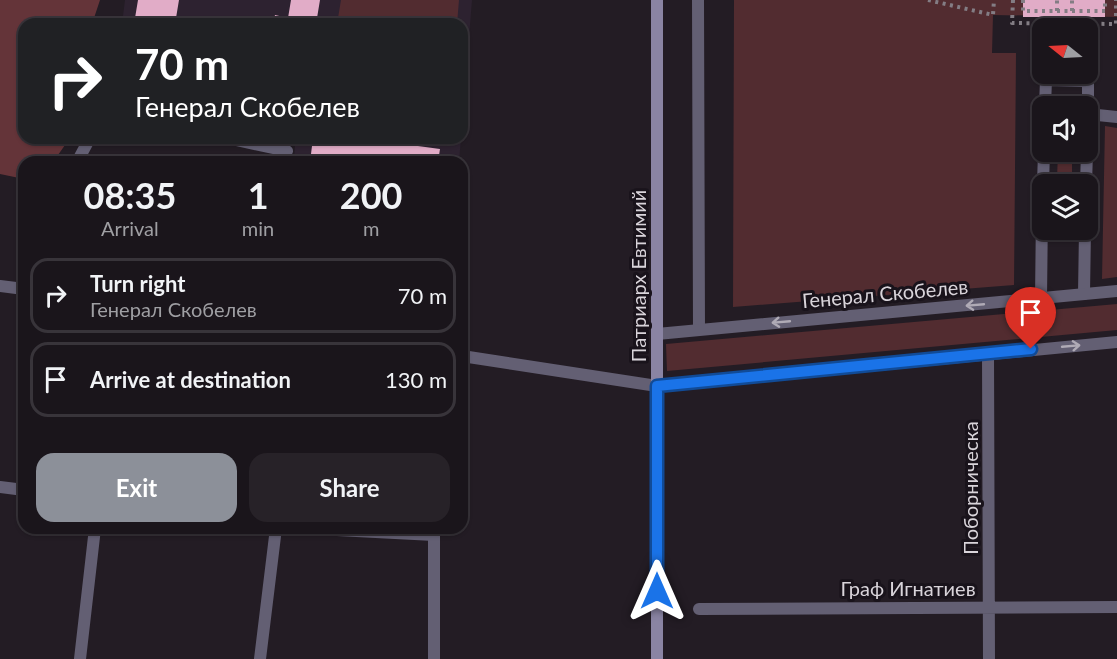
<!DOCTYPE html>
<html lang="en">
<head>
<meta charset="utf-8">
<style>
  body { margin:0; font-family:Lato,sans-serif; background:#272228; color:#f1f3f6; height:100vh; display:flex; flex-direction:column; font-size:22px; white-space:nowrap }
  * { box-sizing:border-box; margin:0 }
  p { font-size:20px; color:#9f9fa3 }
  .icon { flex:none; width:33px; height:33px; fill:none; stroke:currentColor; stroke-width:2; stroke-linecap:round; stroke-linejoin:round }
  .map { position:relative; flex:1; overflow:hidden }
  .sheet { position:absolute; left:18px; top:156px; width:450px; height:378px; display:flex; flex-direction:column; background:#1a151b; border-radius:18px; box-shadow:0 2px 4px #0004,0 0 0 2px #38343a }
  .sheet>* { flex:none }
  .hud { position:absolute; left:18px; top:18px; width:450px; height:126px; border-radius:18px; box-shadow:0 2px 4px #0004,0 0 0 2px #38343a; background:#202124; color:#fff; overflow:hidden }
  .needle { width:39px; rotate:288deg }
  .controls { position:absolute; left:1032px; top:18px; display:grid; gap:12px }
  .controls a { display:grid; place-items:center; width:66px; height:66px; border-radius:12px; background:#1a151b; box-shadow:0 2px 4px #0004,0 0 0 2px #38343a; font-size:30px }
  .pin { position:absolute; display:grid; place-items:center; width:51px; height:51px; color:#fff; margin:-62px -26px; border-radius:50% 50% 50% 0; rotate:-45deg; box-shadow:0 0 6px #0007 }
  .pin .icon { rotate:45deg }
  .me { position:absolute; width:66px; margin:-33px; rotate:0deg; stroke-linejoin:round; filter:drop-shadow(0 0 4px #0008) }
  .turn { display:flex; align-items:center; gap:21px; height:126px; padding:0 18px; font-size:27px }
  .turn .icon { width:78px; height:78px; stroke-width:2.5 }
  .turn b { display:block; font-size:42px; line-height:51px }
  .eta { display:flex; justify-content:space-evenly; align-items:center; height:102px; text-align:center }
  .eta b { font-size:36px; font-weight:700; line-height:42px }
  .primary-button { display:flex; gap:12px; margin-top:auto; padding:12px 18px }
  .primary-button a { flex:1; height:69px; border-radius:18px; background:#8c9099; color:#fff; font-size:24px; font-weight:700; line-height:69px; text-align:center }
  .primary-button a+a { background:#272228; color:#f1f3f6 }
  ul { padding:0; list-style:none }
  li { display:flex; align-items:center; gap:18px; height:75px; margin:0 12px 9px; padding:0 6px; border:3px solid #38343a; border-radius:18px }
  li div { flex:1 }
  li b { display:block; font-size:22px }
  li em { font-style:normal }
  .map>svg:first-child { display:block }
  .built { fill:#2d2230 }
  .green { fill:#522c30 }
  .forest { fill:#643439 }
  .building { fill:#e1acc7 }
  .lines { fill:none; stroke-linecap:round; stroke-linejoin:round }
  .path { stroke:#837d84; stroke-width:4; stroke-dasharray:3 4.5; stroke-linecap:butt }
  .lane { stroke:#635f73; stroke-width:12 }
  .street { stroke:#635f73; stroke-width:12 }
  .secondary { stroke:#8a84a3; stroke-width:12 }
  .oneway { stroke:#b0abb6 }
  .route-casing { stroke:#114b97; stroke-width:15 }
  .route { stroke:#1a73e8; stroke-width:10 }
  .labels { text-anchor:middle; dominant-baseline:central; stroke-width:6; stroke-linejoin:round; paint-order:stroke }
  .street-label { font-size:20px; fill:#d9d4da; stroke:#19131b }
</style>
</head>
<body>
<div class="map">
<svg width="1117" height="659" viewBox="0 0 1117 659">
  <rect width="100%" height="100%" fill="#231c24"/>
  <!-- built -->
  <path class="built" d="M 125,0 L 472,0 L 462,125 L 462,24 L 122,24 Z
    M 263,138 L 461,138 L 459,162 L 294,162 L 295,145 Z"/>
  <!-- green -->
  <path class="green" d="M 341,0 L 459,0 L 457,24 L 337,24 Z
    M 734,0 L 1117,0 L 1117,17 L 993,15 L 992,53 L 1016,53 L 1014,285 L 733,307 Z
    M 1105,126 L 1117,128 L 1117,277 L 1102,279 Z
    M 1058,152 L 1072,152 L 1072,180 L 1057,179 Z
    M 1117,304 L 1117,330 L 667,371 L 666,344 Z"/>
  <!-- forest -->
  <path class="forest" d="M 0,0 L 100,0 L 92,24 L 24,24 L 24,138 L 70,138 L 53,162 L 24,162 L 24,179 L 0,174 Z"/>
  <!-- building -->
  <path class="building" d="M 138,0 L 179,0 L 175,24 L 134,24 Z
    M 291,0 L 320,0 L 316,24 L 273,24 L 275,15 L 288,18 Z
    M 1023,0 L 1105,0 L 1105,17 L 1023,17 Z
    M 313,138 L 359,138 L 440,149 L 438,162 L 310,162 Z"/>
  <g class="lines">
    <!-- path -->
    <path class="path" d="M 928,0 L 993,15 L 994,0
      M 1013,0 L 1012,23 L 1116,24 L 1116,0
      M 1023,0 L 1023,11 L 1105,11 L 1105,0
      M 1057,11 L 1057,0
      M 1072,11 L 1072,0"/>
    <!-- lane -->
    <path class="lane" d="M 698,0 L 699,329
      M 1045,106 L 1046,80 L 1088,81 L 1088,132
      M 1088,114 L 1117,117
      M 1043,184 L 1044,152
      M 1086,184 L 1087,152
      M 1084,294 L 1085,230
      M 1041,299 L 1042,211"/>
    <!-- street -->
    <path class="street" d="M 227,138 L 287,151
      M 77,162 L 90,138
      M 0,286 L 24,289
      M 657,334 L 1117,291
      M 988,353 L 989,659
      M 462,356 L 657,386 L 1117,342
      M 0,487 L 24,490
      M 298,528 L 434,535
      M 699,609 L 1117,607
      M 80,659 L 95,528
      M 260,659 L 276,528
      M 434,659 L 434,529"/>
    <!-- secondary -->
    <path class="secondary" d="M 657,659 L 657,0"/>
  </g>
  <!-- one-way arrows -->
  <defs><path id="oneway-shaft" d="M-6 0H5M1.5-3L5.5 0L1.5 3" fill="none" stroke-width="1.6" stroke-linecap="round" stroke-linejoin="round" transform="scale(1.5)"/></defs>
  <g class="oneway">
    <use href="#oneway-shaft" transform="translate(975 305) rotate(175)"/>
    <use href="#oneway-shaft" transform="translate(781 322) rotate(175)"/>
    <use href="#oneway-shaft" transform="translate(1071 346) rotate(-5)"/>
  </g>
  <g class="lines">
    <defs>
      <path id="route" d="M 657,591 L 657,386 L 1031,349"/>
    </defs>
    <!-- route casing -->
    <use href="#route" class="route-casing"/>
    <!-- route -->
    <use href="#route" class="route"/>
  </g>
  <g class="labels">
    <!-- street labels -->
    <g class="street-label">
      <text transform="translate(638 276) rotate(-90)">Патриарх Евтимий</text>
      <text transform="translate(885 293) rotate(-5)">Генерал Скобелев</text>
      <text transform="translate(970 488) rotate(-90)">Поборническа</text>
      <text x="908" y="588">Граф Игнатиев</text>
    </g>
  </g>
</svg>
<div class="controls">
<a><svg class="needle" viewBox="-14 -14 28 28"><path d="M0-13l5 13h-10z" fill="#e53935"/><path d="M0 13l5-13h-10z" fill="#9f9fa3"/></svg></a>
<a><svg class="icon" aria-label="sound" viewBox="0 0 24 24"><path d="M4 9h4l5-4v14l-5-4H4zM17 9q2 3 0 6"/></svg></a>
<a><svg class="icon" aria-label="layers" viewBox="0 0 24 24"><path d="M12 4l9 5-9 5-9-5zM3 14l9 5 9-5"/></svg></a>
</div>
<div class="pin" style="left:1031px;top:349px;background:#d93025"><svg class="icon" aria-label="arrive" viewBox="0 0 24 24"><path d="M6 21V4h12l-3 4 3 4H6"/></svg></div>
<svg class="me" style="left:657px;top:591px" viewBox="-20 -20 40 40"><path d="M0-17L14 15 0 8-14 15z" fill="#1a73e8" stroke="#fff" stroke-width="4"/></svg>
<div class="hud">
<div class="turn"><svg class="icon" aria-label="right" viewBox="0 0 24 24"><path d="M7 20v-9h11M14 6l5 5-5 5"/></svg><div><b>70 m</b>Генерал Скобелев</div></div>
</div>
<section class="sheet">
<div class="eta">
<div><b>08:35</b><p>Arrival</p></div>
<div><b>1</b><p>min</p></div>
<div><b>200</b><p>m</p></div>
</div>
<ul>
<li><svg class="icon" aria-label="right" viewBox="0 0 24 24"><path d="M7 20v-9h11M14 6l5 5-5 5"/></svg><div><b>Turn right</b><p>Генерал Скобелев</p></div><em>70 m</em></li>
<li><svg class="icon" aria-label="arrive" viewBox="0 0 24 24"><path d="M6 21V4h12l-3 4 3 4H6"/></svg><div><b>Arrive at destination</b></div><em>130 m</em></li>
</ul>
<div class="primary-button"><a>Exit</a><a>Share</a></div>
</section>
</div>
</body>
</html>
